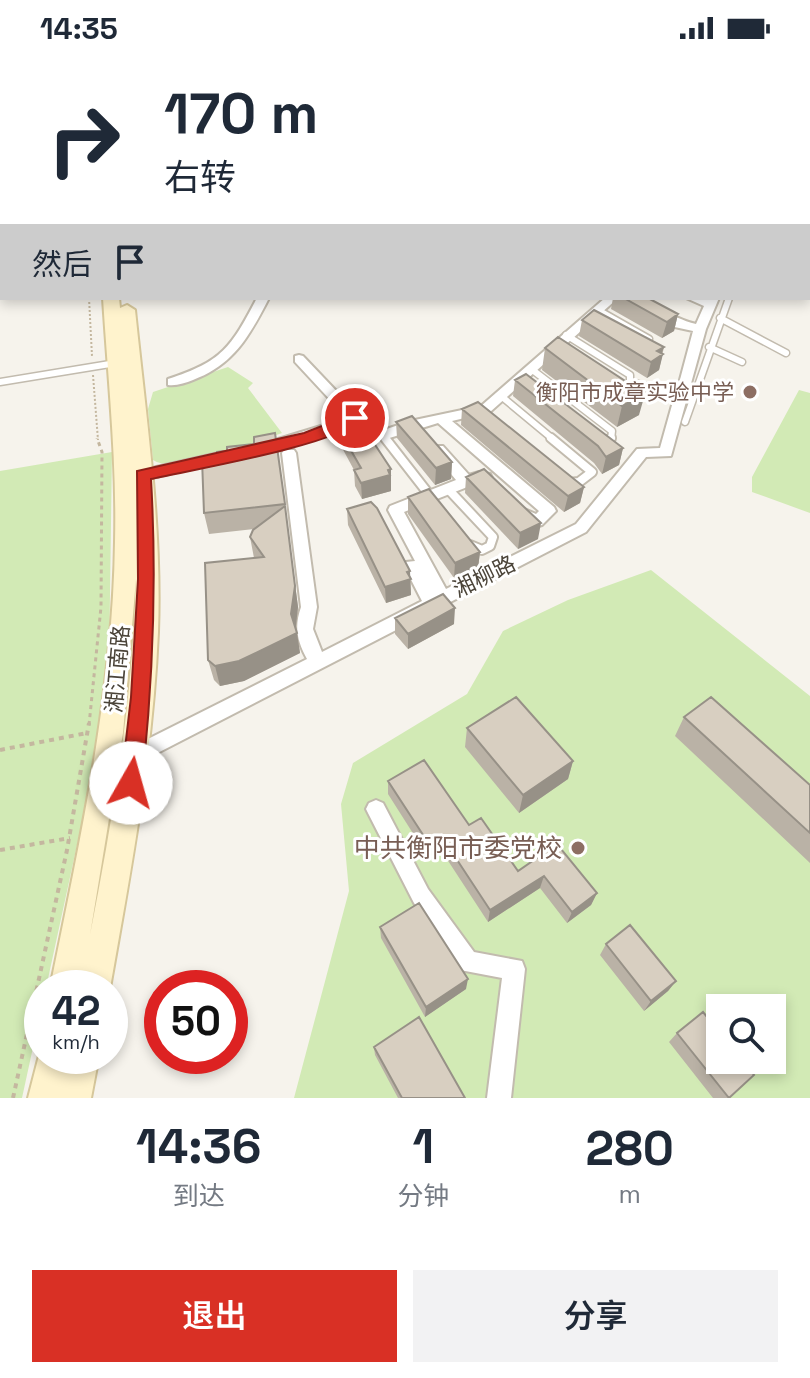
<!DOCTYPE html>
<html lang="zh">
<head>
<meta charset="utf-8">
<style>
  body { margin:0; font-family:"Space Grotesk","Noto Sans SC",sans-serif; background:#f2f2f3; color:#1f2937; height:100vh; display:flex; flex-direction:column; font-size:30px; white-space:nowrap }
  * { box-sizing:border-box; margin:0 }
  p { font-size:26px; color:#747a83 }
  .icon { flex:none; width:44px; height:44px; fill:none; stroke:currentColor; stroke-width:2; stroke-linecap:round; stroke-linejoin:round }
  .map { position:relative; height:1042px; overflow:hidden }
  .details { display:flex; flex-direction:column; background:#fff; flex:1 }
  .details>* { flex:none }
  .hud { position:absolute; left:0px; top:0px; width:810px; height:244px; box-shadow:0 4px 12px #0003; background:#fff; color:#1f2937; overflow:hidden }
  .buttons { position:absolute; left:706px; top:938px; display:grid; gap:16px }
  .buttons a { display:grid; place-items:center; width:80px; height:80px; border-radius:0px; background:#fff; box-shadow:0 4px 12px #0003; font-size:40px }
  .speed { position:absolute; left:24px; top:914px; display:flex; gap:16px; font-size:40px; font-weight:700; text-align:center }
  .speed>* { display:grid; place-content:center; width:104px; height:104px; border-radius:50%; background:#fff; box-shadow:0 4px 12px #0003; line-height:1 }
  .speed small { font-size:20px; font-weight:400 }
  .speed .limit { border:12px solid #d22; background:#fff; color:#111 }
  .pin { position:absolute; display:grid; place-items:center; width:68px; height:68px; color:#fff; margin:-34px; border:4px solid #fff; border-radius:50%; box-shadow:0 2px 8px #0007 }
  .me { position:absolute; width:88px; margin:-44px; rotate:7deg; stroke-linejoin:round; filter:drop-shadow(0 0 6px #0008) }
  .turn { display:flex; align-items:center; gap:28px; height:168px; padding:0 32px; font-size:36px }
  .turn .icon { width:104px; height:104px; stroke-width:2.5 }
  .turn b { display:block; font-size:56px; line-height:68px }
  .then { display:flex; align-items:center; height:76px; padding:0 32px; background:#0003; gap:16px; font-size:30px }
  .eta { display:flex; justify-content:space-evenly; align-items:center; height:136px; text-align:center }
  .eta b { font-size:48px; font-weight:600; line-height:56px }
  .button { display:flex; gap:16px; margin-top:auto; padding:16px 32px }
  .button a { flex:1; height:92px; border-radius:0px; background:#d93025; color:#fff; font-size:32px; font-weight:600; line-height:92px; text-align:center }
  .button a+a { background:#f2f2f3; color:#1f2937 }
  .status { display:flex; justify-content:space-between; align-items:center; height:56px; padding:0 40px; background:#fff; direction:ltr }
  .status svg { height:22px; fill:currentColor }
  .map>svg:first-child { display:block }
  .green { fill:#d2eab5; fill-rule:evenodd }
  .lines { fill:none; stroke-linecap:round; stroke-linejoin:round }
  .lane-far2-casing { stroke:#c2bbae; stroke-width:7 }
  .lane-far1-casing { stroke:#c2bbae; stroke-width:9 }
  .lane-casing { stroke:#c2bbae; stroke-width:12 }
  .street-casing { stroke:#c2bbae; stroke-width:4 }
  .secondary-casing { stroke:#d6c79b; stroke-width:4 }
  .primary-casing { stroke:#e6c16a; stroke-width:4 }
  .path-far2 { stroke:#c4b79f; stroke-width:2; stroke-dasharray:2 2; stroke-linecap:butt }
  .path-far1 { stroke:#c4b79f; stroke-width:3; stroke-dasharray:4 4; stroke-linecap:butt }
  .path { stroke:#c4b79f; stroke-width:4; stroke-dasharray:5 5; stroke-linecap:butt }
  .lane-far2 { stroke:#fff; stroke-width:5 }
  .lane-far1 { stroke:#fff; stroke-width:6 }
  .lane { stroke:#fff; stroke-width:8 }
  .street { fill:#fff; fill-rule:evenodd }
  .secondary { fill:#fff3cd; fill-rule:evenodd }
  .primary { fill:#ffe39c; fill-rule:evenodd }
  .wall { fill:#bab2a6 }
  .shaded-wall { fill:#979187 }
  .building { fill:#d8cfc1; stroke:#979187; stroke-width:2 }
  .route { fill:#d93025; stroke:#8d1f18; stroke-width:2 }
  .education-dot { fill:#8d6e63; stroke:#fff; stroke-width:3 }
  .labels { text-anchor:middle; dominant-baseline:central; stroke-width:6; stroke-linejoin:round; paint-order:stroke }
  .education-label { font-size:22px; fill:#785e54; stroke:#fff; text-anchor:end }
  .street-label { font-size:22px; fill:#4b4439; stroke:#fff }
  .near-education-label { font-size:26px; fill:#785e54; stroke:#fff; text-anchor:end }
</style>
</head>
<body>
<div class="status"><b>14:35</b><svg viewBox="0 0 49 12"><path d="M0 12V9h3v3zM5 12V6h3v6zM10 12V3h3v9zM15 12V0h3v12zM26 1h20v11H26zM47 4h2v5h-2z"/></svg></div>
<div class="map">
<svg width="810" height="1042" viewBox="0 0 810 1042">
  <rect width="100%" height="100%" fill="#f6f3ec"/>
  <!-- green -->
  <path class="green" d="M 228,311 L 253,327 L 248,332 L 282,377 C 254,387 177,420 153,404 L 148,353 L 153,336 Z
    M 799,334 L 810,337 L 810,457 L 752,436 L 752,421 Z
    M 112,396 L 109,610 L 90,729 L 46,932 L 42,932 L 42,950 L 22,1042 L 0,1042 L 0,415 Z
    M 651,514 L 810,640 L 810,1042 L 294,1042 L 349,835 L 341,748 L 353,707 L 467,638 L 503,575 L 568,544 ZM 720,952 L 772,952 L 772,1004 L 720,1004 Z"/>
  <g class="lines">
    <defs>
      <path id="lane-far2" d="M 568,0 L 571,2
        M 396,2 L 399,0
        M 656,2 L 667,0"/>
      <path id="lane-far1" d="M 598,254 L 649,283 L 645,290
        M 720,262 L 786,297
        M 566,279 L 630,319 L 630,333
        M 709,291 L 742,306
        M 530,312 L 612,375 L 611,384
        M 0,326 L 116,307
        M 501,340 L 554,384
        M 685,366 L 729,242
        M 383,379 L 387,384"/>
      <path id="lane" d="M 385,382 L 431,441
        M 551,382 L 592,416 L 579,426 L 568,427
        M 603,389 L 611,382
        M 448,433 L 493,481 L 490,490 L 482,494 L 470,489"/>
      <path id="street" d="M 261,0 L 270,0 L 271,2 L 262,2 Z
        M 713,0 L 722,0 L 724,2 L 715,2 Z
        M 808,49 L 810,50 L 810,57 L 808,56 Z
        M 257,242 L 269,242 C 250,279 234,309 193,324 C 185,327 177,330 168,329 L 168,323 C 223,305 231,291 257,242 Z
        M 605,242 L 618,242 L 490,356 L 452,365 L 554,451 L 556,455 L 542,469 C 533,472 519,465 514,457 L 517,453 L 522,452 L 536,458 L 539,455 L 438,367 L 383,384 L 376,379 L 378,376 L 410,365 L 481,350 Z
        M 621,242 C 648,242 670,262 696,268 L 704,250 L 686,242 L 719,242 L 706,273 L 671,400 L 646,401 L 586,476 L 142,705 L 135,707 L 128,705 L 126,699 L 128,693 L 307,603 C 297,585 294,571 301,551 L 282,397 L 284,394 L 294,394 L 296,397 L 317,551 L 313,573 L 322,596 L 422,545 L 404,510 L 406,506 L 415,505 L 388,454 L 390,450 L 456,424 L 433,396 L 431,393 L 433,390 L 443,390 L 469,419 L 479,416 L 490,418 L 492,422 L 490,426 L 480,426 L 404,456 L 446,533 L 576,468 L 637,393 L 660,392 L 674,342 L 627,331 L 625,328 L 632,324 L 677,335 L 693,275 L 670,270 Z
        M 299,299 L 303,300 L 362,362 L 353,371 L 257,399 L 252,397 L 250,394 L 252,391 L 347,362 L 295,306 L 295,300 Z
        M 223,396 L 230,401 L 228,404 L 143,424 L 136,419 L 143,414 Z
        M 376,744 L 383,747 L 428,833 L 474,896 L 522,905 L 525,913 L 511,1042 L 487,1042 L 502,922 L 460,914 L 414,847 L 369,759 L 366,753 L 369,747 Z"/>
      <path id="secondary" d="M 14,0 L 26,0 L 27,2 L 15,2 Z
        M 103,242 L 119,242 L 120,252 L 127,249 L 135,254 C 146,361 162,468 158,576 C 153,696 131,814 110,932 L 50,932 C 80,785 113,636 115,486 C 117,404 108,323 103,242 ZM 136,523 C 133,644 113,761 90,879 L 123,677 Z
        M 42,988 L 42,1000 L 99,1000 L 91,1042 L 28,1042 Z"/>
      <path id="primary" d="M 26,0 L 41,0 L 24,2 Z"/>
    </defs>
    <!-- lane-far2 casing -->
    <use href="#lane-far2" class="lane-far2-casing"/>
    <!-- lane-far1 casing -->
    <use href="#lane-far1" class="lane-far1-casing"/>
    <!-- lane casing -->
    <use href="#lane" class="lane-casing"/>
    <!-- street casing -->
    <use href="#street" class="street-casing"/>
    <!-- secondary casing -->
    <use href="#secondary" class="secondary-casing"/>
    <!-- primary casing -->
    <use href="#primary" class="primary-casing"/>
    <!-- path-far2 -->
    <path class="path-far2" d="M 89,242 L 92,300
      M 93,319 L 98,384"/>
    <!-- path-far1 -->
    <path class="path-far1" d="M 89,669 L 101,551 L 102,396 L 97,382"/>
    <!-- path -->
    <path class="path" d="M 0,694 L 87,677
      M 0,794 L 70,782
      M 13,1042 L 67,794 L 89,667"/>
    <!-- lane-far2 -->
    <use href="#lane-far2" class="lane-far2"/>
    <!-- lane-far1 -->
    <use href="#lane-far1" class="lane-far1"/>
    <!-- lane -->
    <use href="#lane" class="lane"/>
    <!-- street -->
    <use href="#street" class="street"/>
    <!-- secondary -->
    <use href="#secondary" class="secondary"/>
    <!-- primary -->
    <use href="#primary" class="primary"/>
  </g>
  <!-- wall -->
  <path class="wall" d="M 408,0 L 486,0 L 486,2 L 410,2 Z
    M 810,201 L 810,229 L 808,228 L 808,202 Z
    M 613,242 L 648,242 L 678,258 L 674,275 L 662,282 L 611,253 Z
    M 582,264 L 664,291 L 659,314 L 647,322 L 579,280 Z
    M 545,292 L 639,359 L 617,371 L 542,314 Z
    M 515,324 L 623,392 L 619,409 L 602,418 L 594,407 L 513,340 Z
    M 462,353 L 584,431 L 580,447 L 564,456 L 461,369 Z
    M 396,366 L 452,406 L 451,423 L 435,429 L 397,382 Z
    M 338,372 L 391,413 L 391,435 L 362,443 L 355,430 L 354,414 L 340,388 Z
    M 275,377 L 298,551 L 296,571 L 300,597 L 244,625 L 220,630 L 214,624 L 208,604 L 254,502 L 250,481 L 254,473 L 209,478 L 204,457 L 217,402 L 227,395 L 254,388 Z
    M 466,421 L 538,483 L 518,493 L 465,437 Z
    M 408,441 L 480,496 L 478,512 L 454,522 L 408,458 Z
    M 347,453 L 410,522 L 411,539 L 386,547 L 348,469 Z
    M 395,562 L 454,568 L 408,593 L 395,578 Z
    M 684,661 L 810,729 L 810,807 L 675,680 Z
    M 467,672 L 573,705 L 568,723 L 519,757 L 465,691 Z
    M 388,725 L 469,769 L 518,815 L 557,788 L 597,837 L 591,849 L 567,867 L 540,832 L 488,866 L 441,794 L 428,801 L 388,738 Z
    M 380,871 L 466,933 L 425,961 L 381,882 Z
    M 606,888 L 676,925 L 668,935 L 644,955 L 600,899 Z
    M 677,977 L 729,1042 L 713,1042 L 669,986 Z
    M 374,991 L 465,1042 L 398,1042 L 375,999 Z"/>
  <!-- shaded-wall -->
  <path class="shaded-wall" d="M 297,0 L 331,0 L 321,2 L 297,2 Z
    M 0,223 L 2,223 L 2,242 L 8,242 L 0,243 Z
    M 678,258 L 674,275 L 662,282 L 667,266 Z
    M 664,291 L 661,299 L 663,298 L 659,314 L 647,322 L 651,306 L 657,295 Z
    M 645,338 L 639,359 L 617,371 L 622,350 Z
    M 623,392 L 619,409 L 602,418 L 606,401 Z
    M 452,406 L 451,423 L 435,429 L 436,412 Z
    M 391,413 L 391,435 L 362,443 L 361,427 Z
    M 584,431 L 580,447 L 564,456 L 568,440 Z
    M 285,450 L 298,551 L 295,578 L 291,558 Z
    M 541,467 L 538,483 L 518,493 L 520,477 Z
    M 480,496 L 478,512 L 454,522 L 455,507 Z
    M 410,515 L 411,539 L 386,547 L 385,531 L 407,516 Z
    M 455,552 L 454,568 L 408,593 L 408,578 Z
    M 297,577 L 300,597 L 244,625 L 220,630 L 215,610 Z
    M 573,705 L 568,723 L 519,757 L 523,739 Z
    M 442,781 L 441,794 L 428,801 L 429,788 Z
    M 544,820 L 540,832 L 488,866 L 490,854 Z
    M 597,837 L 591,849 L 567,867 L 572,856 Z
    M 468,923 L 466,933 L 425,961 L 426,951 Z
    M 676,925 L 668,935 L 644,955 L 651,945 Z"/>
  <!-- building -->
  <path class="building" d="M 425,0 L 486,0 L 478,2 L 428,2 Z
    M 2,173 L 2,223 L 0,223 L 0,174 Z
    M 624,242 L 648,242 L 678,258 L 667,266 Z
    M 594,254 L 664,291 L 657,295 L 663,298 L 651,306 L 582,264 Z
    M 558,281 L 645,338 L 622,350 L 545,292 Z
    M 526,318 L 623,392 L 606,401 L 598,390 L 515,324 Z
    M 478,346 L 584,431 L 568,440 L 462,353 Z
    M 412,360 L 452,406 L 436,412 L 396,366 Z
    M 360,366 L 391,413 L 388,414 L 390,419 L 361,427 L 354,414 L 361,412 L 338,372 Z
    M 275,377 L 285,448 L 204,457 L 202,403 L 217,402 L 217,396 L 227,395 L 227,391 L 254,388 L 254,381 Z
    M 484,413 L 541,467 L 520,477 L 466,421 Z
    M 429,433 L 480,496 L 455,507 L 408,441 Z
    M 371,446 L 377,452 L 410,515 L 407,516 L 411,523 L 385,531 L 347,453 Z
    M 285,450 L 295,530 L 291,558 L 297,577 L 239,605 L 215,610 L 208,604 L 205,507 L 264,501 L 250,481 L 253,474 Z
    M 443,538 L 455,552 L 408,578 L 395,562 Z
    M 516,641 L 573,705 L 523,739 L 467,672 Z
    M 711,641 L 810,729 L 810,777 L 684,661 Z
    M 424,704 L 469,769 L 481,762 L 518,815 L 557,788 L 597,837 L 572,856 L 544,820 L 490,854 L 442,781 L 429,788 L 388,725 Z
    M 419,847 L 468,923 L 426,951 L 380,871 Z
    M 630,869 L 676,925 L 651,945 L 606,888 Z
    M 703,956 L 720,977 L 720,1004 L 742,1004 L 754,1019 L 729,1042 L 677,977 Z
    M 419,961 L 465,1042 L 402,1042 L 374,991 Z"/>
  <!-- route -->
  <path class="route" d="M 355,357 L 363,362 C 343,388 191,414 151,423 C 157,526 153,625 142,727 L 139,734 L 131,737 L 124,734 L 121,727 L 131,641 L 138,523 L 137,415 L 304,377 Z"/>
  <!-- markers -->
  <g class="education-dot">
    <circle cx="750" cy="336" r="8"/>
    <circle cx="578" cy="792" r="8"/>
  </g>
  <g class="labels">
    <!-- education labels -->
    <g class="education-label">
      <text x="734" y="336">衡阳市成章实验中学</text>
    </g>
    <!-- street labels -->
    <g class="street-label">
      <text transform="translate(484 520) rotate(-26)">湘柳路</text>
      <text transform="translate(117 613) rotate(-85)">湘江南路</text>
    </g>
    <!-- near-education labels -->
    <g class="near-education-label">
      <text x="562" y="792">中共衡阳市委党校</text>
    </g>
  </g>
</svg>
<div class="buttons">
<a><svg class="icon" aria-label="search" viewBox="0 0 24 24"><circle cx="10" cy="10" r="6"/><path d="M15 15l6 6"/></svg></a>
</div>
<div class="speed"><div>42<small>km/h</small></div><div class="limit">50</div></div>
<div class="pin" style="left:355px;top:362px;background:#d93025"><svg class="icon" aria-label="arrive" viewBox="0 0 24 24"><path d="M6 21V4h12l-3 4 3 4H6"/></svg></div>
<svg class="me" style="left:131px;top:727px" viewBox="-20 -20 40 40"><circle r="19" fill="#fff"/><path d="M0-13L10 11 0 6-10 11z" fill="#d93025"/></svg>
<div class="hud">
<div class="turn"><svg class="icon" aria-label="right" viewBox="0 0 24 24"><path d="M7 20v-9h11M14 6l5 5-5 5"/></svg><div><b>170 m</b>右转</div></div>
<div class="then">然后<svg class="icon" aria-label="arrive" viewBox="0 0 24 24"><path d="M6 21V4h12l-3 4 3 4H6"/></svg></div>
</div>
</div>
<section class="details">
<div class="eta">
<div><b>14:36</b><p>到达</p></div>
<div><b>1</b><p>分钟</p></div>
<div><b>280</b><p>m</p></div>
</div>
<div class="button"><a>退出</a><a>分享</a></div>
</section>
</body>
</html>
